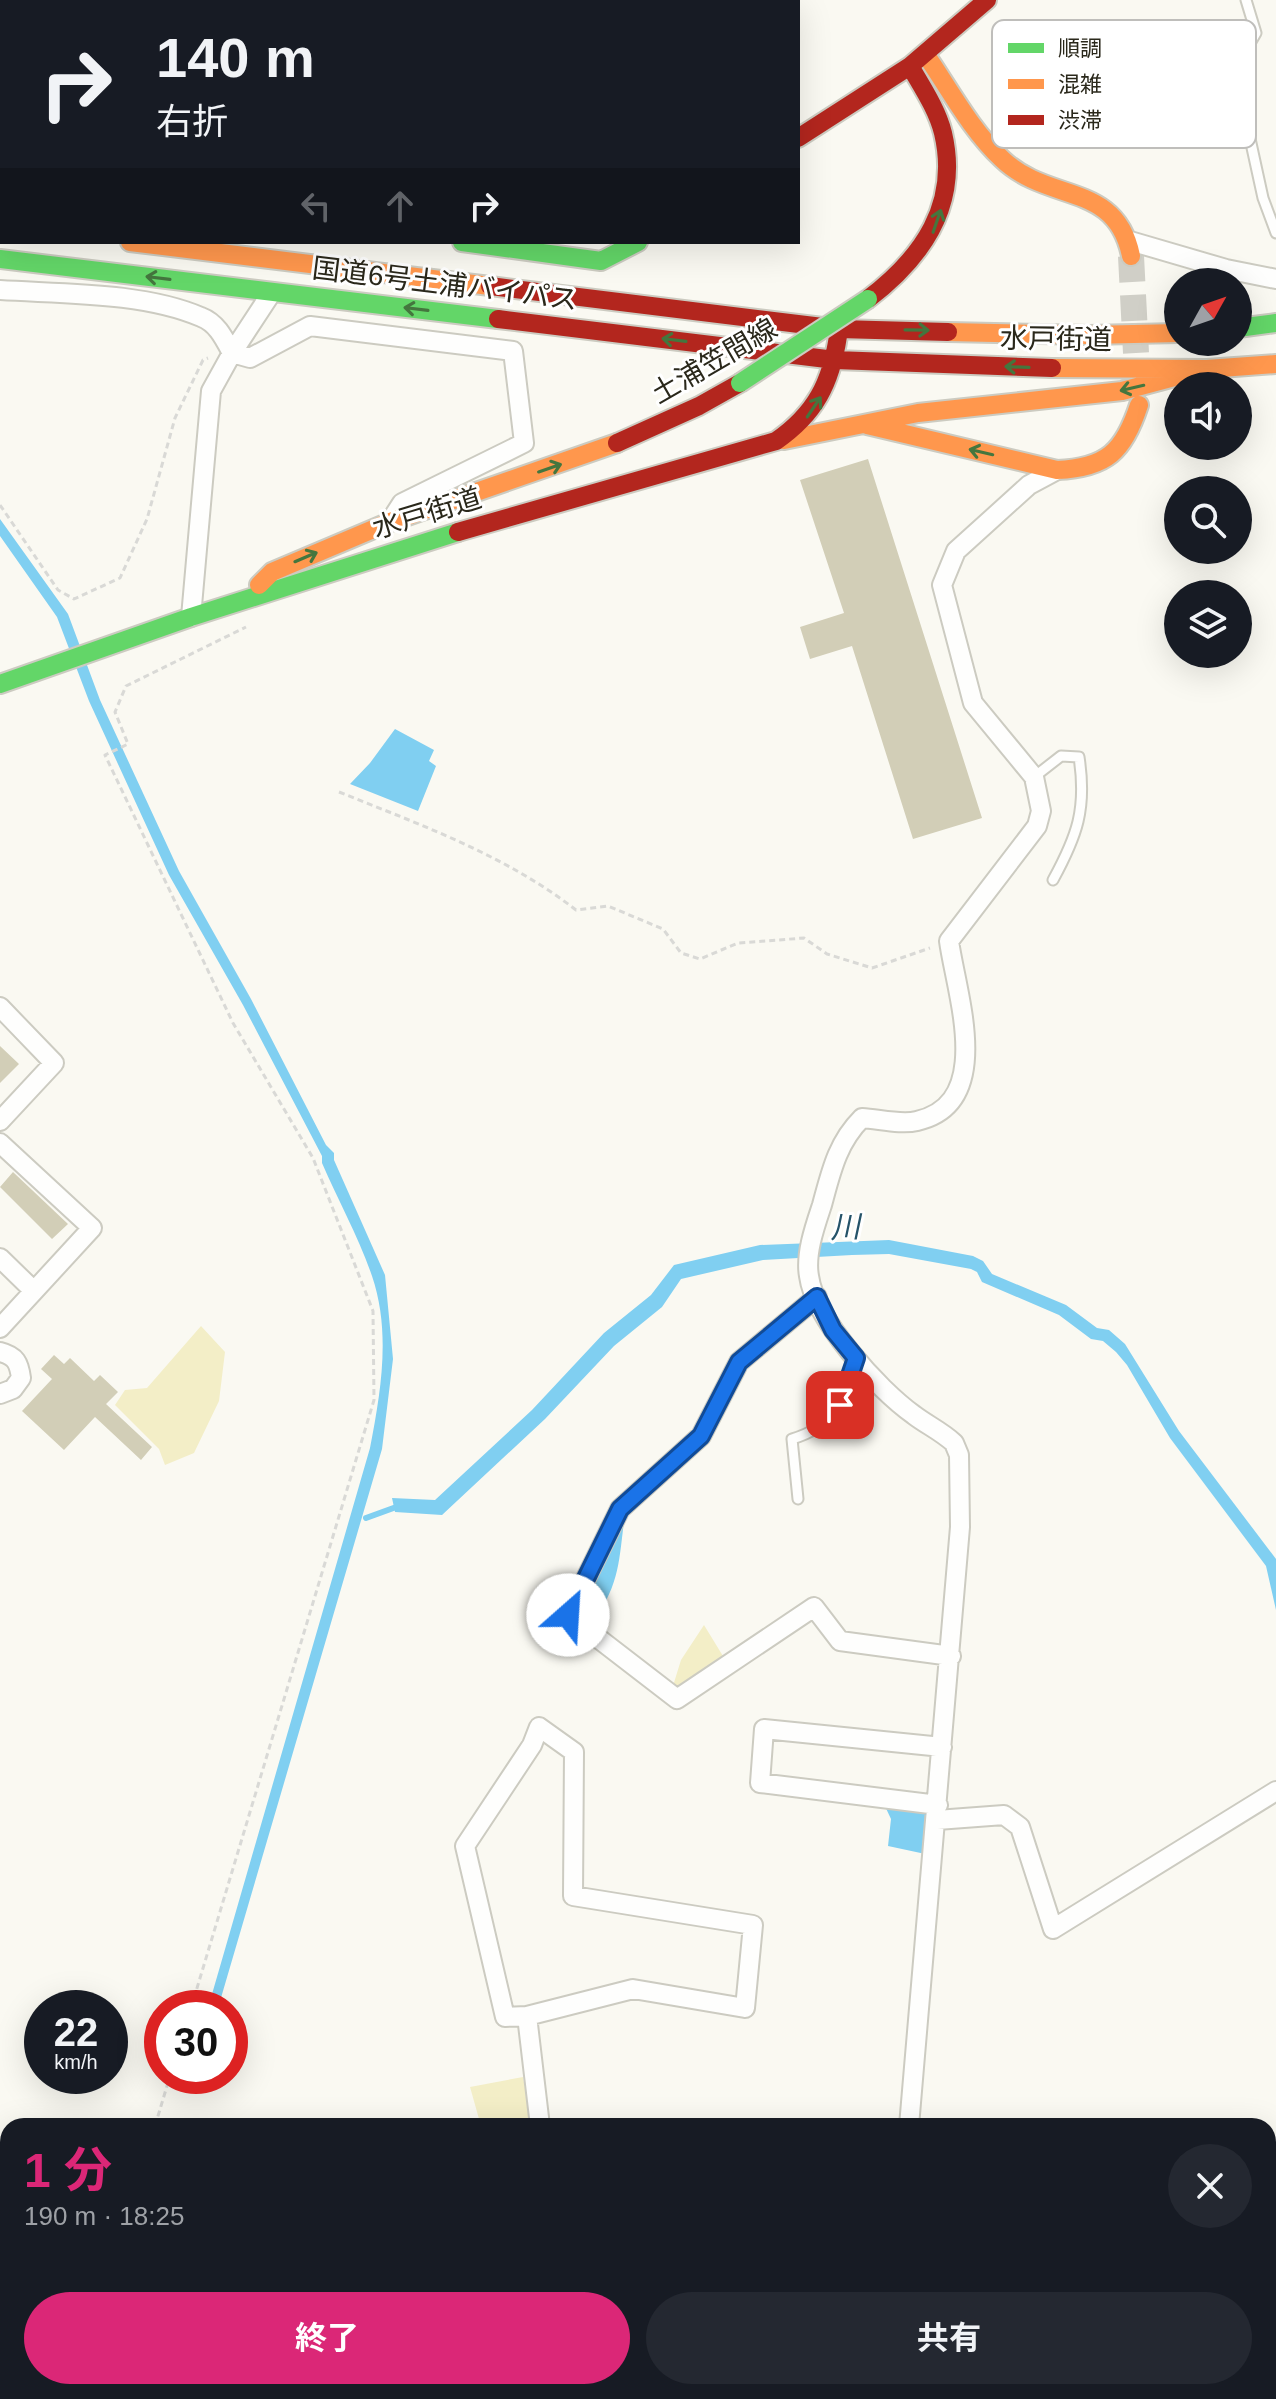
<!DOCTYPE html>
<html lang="ja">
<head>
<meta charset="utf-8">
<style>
  body { margin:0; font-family:Arial,"Noto Sans JP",sans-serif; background:#242831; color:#f1f3f6; height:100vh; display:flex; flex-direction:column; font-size:30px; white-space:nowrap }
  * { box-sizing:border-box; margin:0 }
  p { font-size:26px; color:#9ea1a6 }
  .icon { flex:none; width:44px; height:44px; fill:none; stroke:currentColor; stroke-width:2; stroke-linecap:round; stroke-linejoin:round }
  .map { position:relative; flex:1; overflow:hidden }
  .panel { position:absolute; left:0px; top:2118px; width:1276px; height:282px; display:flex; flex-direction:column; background:#171b24; border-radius:24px 24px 0 0; box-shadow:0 8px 32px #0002 }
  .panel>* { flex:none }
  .banner { position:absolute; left:0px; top:0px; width:800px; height:244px; box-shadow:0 8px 32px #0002; background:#171b24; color:#f1f3f6; overflow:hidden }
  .needle { width:52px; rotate:50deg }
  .tools { position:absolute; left:1164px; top:268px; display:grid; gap:16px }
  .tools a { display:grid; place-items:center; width:88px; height:88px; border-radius:50%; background:#171b24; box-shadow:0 8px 32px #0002; font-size:40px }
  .speed { position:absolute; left:24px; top:1990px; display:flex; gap:16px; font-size:40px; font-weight:700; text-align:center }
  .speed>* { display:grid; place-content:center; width:104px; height:104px; border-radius:50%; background:#171b24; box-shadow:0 8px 32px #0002; line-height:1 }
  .speed small { font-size:20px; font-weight:400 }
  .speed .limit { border:12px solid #d22; background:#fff; color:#111 }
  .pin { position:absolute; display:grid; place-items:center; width:68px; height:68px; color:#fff; margin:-34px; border-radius:16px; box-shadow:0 4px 12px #0006 }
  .me { position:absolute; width:88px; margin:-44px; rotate:26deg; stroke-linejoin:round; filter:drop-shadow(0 0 6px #0008) }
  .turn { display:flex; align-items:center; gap:28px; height:168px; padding:0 24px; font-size:36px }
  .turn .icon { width:104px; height:104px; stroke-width:2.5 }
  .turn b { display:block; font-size:56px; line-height:68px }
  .lanes { display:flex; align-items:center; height:76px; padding:0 24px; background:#0003; justify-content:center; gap:40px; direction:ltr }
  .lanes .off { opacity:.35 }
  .round { display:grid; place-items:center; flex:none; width:84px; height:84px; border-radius:42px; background:#242831 }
  .summary { display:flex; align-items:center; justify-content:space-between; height:136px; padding:0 24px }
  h1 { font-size:48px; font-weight:700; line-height:60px; color:#db2777 }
  .button { display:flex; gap:16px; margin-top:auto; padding:16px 24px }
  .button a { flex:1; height:92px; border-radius:48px; background:#db2777; color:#fff; font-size:32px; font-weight:700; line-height:92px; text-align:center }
  .button a+a { background:#242831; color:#f1f3f6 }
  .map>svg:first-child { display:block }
  .green { fill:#f3eec7 }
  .water { fill:#80cff1 }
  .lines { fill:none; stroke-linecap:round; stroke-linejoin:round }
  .stream { stroke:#80cff1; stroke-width:6 }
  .building { fill:#d2ceb7 }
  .secondary-tunnel { stroke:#d0cfc7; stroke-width:26; stroke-dasharray:26 13; stroke-linecap:butt }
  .lane-casing { stroke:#cccbc1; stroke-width:13 }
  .street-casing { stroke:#cccbc1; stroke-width:22 }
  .fast-casing { stroke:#cccbc1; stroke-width:22 }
  .slow-casing { stroke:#cccbc1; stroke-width:22 }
  .jam-casing { stroke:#cccbc1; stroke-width:22 }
  .path { stroke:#d9d9d6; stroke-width:3; stroke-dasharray:6 4; stroke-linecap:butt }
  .lane { stroke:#fefefd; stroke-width:9 }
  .street { stroke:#fefefd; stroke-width:18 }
  .fast { stroke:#63d668; stroke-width:18 }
  .slow { stroke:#ff974d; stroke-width:18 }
  .jam { stroke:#b3261e; stroke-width:18 }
  .fast-bridge-casing { stroke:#cccbc1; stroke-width:22; stroke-linecap:butt }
  .fast-bridge { stroke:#63d668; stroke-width:18 }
  .oneway { stroke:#44763e }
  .route-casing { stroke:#114b97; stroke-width:20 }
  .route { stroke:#1a73e8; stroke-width:14 }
  .labels { text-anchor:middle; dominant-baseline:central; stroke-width:6; stroke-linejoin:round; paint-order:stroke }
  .street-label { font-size:28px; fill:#2a281b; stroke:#fff }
  .water-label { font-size:30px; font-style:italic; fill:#255369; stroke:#fff }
  .key { fill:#fff; stroke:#bfbebb; stroke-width:2 }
  .key-label { font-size:22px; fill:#2a281b }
</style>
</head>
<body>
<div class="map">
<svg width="1276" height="2399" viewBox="0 0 1276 2399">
  <rect width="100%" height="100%" fill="#faf9f2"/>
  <!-- green -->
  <path class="green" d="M 201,1326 L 225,1352 L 219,1401 L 194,1453 L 165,1465 L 159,1449 L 115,1405 L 125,1390 L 147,1388 Z
    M 704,1625 L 726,1661 L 672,1689 L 681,1660 Z
    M 523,2077 L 532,2126 L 481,2126 L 470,2087 Z"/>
  <!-- water -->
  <path class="water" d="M 0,519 L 68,614 L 100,700 L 179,871 L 251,999 L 326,1145 L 334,1153 L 334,1160 L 385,1275 L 393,1359 L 382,1449 L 218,2008 L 208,2008 L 370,1448 C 381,1391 391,1332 372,1276 C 359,1238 338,1200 322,1163 L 322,1156 L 243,1005 L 169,875 L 89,701 L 57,617 L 0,536 Z
    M 395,729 L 434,750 L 429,761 L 436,766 L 418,811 L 350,784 L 370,763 Z
    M 889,1240 L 973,1256 L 983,1261 L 992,1274 L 1066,1305 L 1097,1328 L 1109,1330 L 1125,1344 L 1179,1431 L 1276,1559 L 1276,1610 L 1266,1566 L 1170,1438 L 1127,1365 L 1116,1352 L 1103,1341 L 1091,1339 L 1059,1315 L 982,1282 L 977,1272 L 971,1269 L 889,1254 L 852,1255 L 763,1260 L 681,1279 L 662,1307 L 614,1346 L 545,1419 L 442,1515 L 395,1512 L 392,1498 L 435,1500 L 532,1410 L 604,1333 L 651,1295 L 674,1265 L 760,1245 Z
    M 625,1514 C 618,1565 621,1583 589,1628 L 574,1615 Z
    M 883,1802 L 934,1808 L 930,1855 L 888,1846 L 891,1819 Z"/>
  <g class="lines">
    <!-- stream -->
    <path class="stream" d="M 366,1518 L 399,1506"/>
  </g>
  <!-- building -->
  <path class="building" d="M 868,459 L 982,818 L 913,839 L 852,646 L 810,659 L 800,627 L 844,613 L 800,480 Z
    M 0,1046 L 19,1064 L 0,1083 Z
    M 13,1172 L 68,1224 L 52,1239 L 0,1187 Z
    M 54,1355 L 64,1364 L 70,1358 L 94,1381 L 100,1375 L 118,1392 L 106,1404 L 152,1447 L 141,1460 L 95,1417 L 64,1450 L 22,1411 L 52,1379 L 41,1369 Z"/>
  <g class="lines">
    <!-- secondary-tunnel -->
    <path class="secondary-tunnel" d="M 1131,256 L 1136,353"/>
    <defs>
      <path id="lane" d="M 608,0 L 609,2
        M 1246,0 L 1256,33 L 1245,52 L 1249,134 L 1263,198 L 1276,233
        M 1034,777 L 1061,756 L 1079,757 C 1087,809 1077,836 1053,880
        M 798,1499 L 792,1439 C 838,1425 842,1400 856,1358"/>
      <path id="street" d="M 164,0 L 166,2
        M 391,2 L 395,0
        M 0,199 L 2,199
        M 1130,241 L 1226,269 L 1276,279
        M 0,290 C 62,294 143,292 201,317 C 217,323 224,338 232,353 L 250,358 L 310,326 L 513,351 L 524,443 L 402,503 L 393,517
        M 191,617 L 211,391 L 232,353 L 272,292
        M 0,1007 L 54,1063 L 0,1121
        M 0,1143 L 92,1228 L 0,1328
        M 0,1258 L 34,1291
        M 817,1297 L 739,1362 L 701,1436 L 620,1509 L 568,1615 L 677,1699 L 814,1607 L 840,1641 L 951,1656
        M 0,1352 C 16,1356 19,1363 21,1378 L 13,1389 L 0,1394
        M 539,1727 L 574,1752 L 573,1896 L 753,1925 L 745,2008 L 633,1989 L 527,2016 L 505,2017 L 465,1846 L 532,1745 Z
        M 938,1805 L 760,1783 L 764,1729 L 942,1747
        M 937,1820 L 1004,1815 L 1020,1827 L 1053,1929 L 1276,1791
        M 527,2016 L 540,2126
        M 909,2126 L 960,1527 L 959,1455 L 954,1443 C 941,1431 927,1425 914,1415 C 878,1389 815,1320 809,1276 C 805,1254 815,1226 822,1205 C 831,1172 837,1143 862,1118 C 879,1119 901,1125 917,1121 C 996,1103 956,993 949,941 L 1037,826 L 1041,811 L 1034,777 L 973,703 L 942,585 L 956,551 L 1029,485 L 1057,470
        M 0,2258 L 8,2258
        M 507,2392 L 509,2399
        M 686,2392 L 695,2399
        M 860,2399 L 862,2392"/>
      <path id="fast" d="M 462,242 L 601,261 L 638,242
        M 0,259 L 498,319
        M 1238,328 L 1276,323
        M 0,684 L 191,617 L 458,532"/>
      <path id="slow" d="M 926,55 C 950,90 971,130 1002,159 C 1049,204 1116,181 1131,256
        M 0,227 L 2,227
        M 130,242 L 490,286
        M 948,332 L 1089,335 L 1178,333
        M 1052,368 L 1207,369 L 1276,364
        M 867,425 L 1057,470 C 1107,468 1124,451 1139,405
        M 784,440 L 918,413 L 1122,391 L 1178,376
        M 259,585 L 272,572 L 390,522 L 617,443"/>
      <path id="jam" d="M 798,138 L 910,66
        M 490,286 L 839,329 L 948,332
        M 868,299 C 922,258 960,205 943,133 C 937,109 922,87 910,66 L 987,0
        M 498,319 L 835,360 L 1052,368
        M 617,443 L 699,406 L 740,383
        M 458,532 L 776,441 C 815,414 831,383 838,336"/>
    </defs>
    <!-- lane casing -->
    <use href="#lane" class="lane-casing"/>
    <!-- street casing -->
    <use href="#street" class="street-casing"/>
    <!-- fast casing -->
    <use href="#fast" class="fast-casing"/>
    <!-- slow casing -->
    <use href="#slow" class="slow-casing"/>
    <!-- jam casing -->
    <use href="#jam" class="jam-casing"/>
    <!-- path -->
    <path class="path" d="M 0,505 L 58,590 L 74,599 L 120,578 L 147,519 L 175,418 L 203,360 L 208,358
      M 339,792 C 421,825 505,855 576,910 L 608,906 L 663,929 L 681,953 L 700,959 L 738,943 L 804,938 L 827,954 L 872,968 L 930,948
      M 191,2008 L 374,1400 L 373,1311 L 313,1158 L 233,1023 L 105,755 L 128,744 L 115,712 L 126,686 L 246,627
      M 155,2126 L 170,2076
      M 55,2399 L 59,2392"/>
    <!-- lane -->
    <use href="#lane" class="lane"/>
    <!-- street -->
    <use href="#street" class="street"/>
    <!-- fast -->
    <use href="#fast" class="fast"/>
    <!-- slow -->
    <use href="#slow" class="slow"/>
    <!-- jam -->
    <use href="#jam" class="jam"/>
    <defs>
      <path id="fast-bridge" d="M 740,383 L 868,299"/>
    </defs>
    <!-- fast-bridge casing -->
    <use href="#fast-bridge" class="fast-bridge-casing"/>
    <!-- fast-bridge -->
    <use href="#fast-bridge" class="fast-bridge"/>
  </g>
  <!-- one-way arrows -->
  <defs><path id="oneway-shaft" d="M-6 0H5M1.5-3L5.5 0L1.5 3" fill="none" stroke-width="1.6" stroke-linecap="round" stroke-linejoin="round" transform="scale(2)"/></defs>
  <g class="oneway">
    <use href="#oneway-shaft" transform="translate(937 221) rotate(-71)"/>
    <use href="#oneway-shaft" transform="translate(158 278) rotate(-173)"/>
    <use href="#oneway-shaft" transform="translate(416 309) rotate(-173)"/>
    <use href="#oneway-shaft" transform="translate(917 330) rotate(1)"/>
    <use href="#oneway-shaft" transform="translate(674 340) rotate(-173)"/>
    <use href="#oneway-shaft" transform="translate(1017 367) rotate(-178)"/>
    <use href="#oneway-shaft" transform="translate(1132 388) rotate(167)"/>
    <use href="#oneway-shaft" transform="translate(814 407) rotate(-56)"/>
    <use href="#oneway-shaft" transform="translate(981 452) rotate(-167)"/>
    <use href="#oneway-shaft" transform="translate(550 468) rotate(-19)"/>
    <use href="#oneway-shaft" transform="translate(306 557) rotate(-23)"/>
  </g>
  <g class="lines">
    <defs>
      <path id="route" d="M 568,1615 L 620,1509 L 701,1436 L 739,1362 L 817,1297 L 833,1330 L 856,1358 L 840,1405"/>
    </defs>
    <!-- route casing -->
    <use href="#route" class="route-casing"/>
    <!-- route -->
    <use href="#route" class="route"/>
  </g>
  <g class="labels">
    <!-- street labels -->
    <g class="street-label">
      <text transform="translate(445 284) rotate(7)">国道6号土浦バイパス</text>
      <text transform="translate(1056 339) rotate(1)">水戸街道</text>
      <text transform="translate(714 361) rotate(-30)">土浦笠間線</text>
      <text transform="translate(427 513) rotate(-17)">水戸街道</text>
    </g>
    <!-- water labels -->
    <g class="water-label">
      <text transform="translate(845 1227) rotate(-2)">川</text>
    </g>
  </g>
  <!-- legend -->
  <rect x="992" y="20" width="264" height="128" rx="12" class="key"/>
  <rect x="1008" y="43" width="36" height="10" fill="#63d668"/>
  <rect x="1008" y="79" width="36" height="10" fill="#ff974d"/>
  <rect x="1008" y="115" width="36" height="10" fill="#b3261e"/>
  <g class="key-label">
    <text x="1058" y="56">順調</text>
    <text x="1058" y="92">混雑</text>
    <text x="1058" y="128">渋滞</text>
  </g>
</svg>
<div class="tools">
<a><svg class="needle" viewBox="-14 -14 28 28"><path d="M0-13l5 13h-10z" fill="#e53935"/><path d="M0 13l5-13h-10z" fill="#9ea1a6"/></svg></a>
<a><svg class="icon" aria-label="sound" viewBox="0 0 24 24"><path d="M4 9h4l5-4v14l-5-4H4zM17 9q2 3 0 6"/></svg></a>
<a><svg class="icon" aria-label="search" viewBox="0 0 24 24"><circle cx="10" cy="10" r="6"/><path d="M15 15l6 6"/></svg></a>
<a><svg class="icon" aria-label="layers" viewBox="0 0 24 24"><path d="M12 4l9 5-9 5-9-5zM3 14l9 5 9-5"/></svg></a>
</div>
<div class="speed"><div>22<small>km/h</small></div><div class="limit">30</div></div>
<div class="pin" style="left:840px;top:1405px;background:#d93025"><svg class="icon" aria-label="arrive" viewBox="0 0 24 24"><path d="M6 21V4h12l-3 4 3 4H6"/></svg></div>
<svg class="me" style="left:568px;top:1615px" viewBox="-20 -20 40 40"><circle r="19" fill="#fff"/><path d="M0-13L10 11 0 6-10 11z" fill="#1a73e8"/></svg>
<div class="banner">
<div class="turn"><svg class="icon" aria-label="right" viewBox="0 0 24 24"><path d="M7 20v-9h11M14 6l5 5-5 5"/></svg><div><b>140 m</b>右折</div></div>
<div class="lanes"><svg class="icon off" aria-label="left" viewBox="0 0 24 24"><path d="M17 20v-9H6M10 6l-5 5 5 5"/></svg><svg class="icon off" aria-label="ahead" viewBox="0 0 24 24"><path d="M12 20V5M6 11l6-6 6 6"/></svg><svg class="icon" aria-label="right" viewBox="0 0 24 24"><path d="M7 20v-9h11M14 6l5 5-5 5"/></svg></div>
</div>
<section class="panel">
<div class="summary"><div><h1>1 分</h1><p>190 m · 18:25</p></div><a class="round"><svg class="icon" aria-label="close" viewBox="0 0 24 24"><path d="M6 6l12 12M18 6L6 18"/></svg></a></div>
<div class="button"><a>終了</a><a>共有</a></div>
</section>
</div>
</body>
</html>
